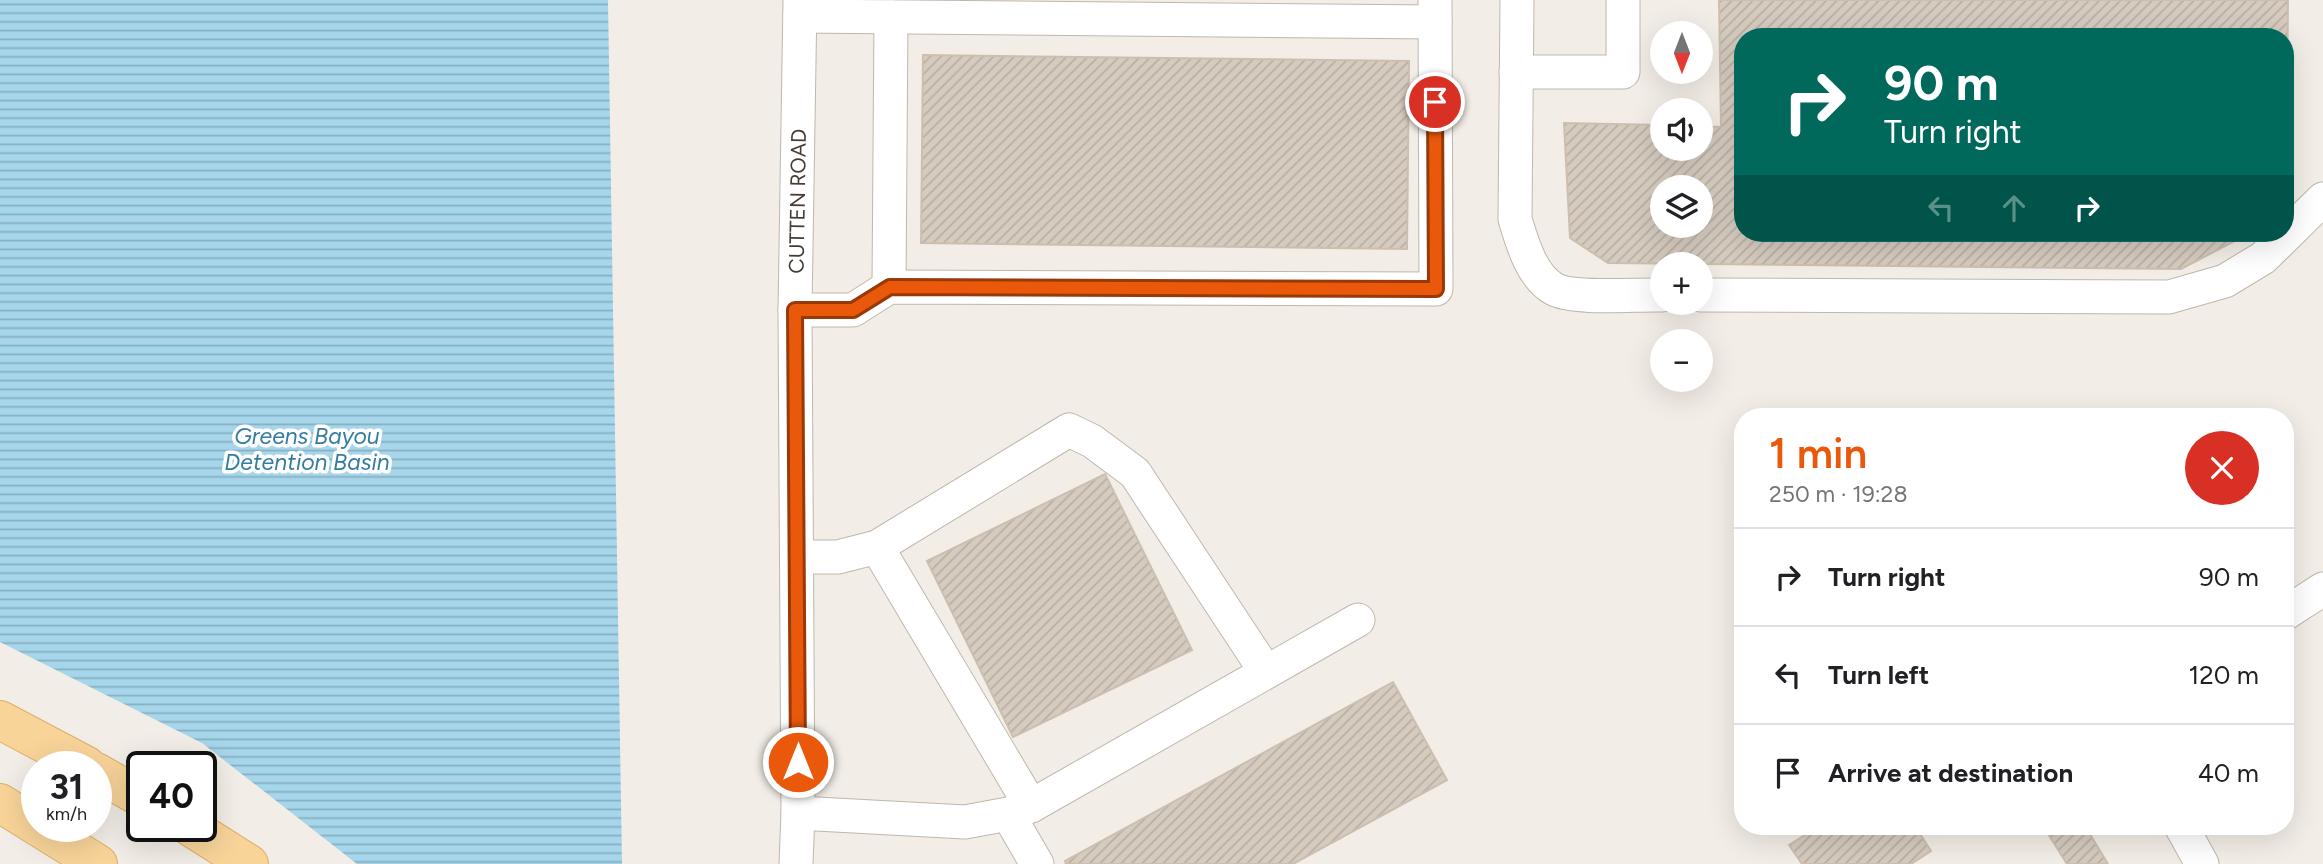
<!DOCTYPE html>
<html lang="en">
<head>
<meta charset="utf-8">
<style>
  body { margin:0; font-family:Figtree,sans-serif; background:#f2f2f2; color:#202124; height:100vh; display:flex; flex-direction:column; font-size:26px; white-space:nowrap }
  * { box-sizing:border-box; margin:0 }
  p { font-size:23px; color:#757577 }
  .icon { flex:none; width:38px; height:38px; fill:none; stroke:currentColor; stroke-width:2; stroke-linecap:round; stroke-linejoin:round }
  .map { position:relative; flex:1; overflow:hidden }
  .panel { position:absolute; left:1734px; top:408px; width:560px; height:427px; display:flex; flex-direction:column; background:#fff; border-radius:28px; box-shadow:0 7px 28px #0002 }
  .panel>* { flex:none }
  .guide { position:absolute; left:1734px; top:28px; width:560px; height:214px; border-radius:28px; box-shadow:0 7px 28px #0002; background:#00695c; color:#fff; overflow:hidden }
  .needle { width:46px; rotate:180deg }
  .buttons { position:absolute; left:1650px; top:21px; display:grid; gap:14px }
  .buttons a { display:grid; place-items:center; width:63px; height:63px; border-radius:50%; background:#fff; box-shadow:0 7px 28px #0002; font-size:35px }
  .speed { position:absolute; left:21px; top:751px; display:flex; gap:14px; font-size:35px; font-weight:700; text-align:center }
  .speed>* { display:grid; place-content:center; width:91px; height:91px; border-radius:50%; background:#fff; box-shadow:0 7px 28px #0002; line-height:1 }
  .speed small { font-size:18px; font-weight:400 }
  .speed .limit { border:4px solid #111; border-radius:10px; background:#fff; color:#111 }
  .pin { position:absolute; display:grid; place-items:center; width:60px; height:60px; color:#fff; margin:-30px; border:4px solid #fff; border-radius:50%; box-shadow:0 2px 7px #0007 }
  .me { position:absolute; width:77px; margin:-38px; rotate:0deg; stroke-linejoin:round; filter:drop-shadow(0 0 5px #0008) }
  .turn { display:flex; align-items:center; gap:24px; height:147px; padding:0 35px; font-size:32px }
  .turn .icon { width:91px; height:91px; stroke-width:2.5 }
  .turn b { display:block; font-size:49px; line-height:60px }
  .lanes { display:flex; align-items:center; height:66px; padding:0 35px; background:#0003; justify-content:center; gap:35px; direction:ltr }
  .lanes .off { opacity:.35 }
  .round { display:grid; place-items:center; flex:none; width:74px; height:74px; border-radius:37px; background:#f2f2f2 }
  .head { display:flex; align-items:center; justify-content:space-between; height:119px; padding:0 35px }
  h1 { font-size:42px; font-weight:600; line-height:52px; color:#ea580c }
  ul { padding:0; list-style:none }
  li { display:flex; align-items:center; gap:21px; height:98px; padding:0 35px; border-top:2px solid #e0e0e0 }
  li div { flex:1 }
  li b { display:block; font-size:26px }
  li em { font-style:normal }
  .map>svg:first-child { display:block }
  .water { fill:url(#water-rules) }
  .building { fill:url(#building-hatch); stroke:#cdbfb0; stroke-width:2; fill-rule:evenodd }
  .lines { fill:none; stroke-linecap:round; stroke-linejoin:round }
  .minor-casing { stroke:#c0b7ac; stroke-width:35 }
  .major-casing { stroke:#dcaf6a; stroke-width:40 }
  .minor { stroke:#fff; stroke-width:33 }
  .major { stroke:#f8d499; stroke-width:38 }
  .route-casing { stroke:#983908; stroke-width:18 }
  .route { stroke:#ea580c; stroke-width:12 }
  .labels { text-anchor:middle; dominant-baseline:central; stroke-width:7; stroke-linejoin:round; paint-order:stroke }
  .street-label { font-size:21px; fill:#443d36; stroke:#fff }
  .water-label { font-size:23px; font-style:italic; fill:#347da1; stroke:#fff }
</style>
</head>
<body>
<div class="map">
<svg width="2323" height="864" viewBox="0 0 2323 864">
  <defs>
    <pattern id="water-rules" width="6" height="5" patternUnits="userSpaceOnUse" patternTransform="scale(1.75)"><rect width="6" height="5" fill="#a6d6eb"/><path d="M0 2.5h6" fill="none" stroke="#89afbf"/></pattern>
    <pattern id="building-hatch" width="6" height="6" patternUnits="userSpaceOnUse" patternTransform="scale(1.75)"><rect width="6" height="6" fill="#d6cbbf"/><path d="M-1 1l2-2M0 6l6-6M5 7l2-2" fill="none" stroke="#b9afa5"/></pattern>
  </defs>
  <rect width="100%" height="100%" fill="#f2ede6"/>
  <!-- water -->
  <path class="water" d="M 0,0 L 608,0 L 622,864 L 357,864 L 202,743 L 0,642 Z"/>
  <!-- building -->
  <path class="building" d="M 1719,0 L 2288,0 L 2286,201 L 2286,37 L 1743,37 L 1743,233 L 2250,233 L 2181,269 L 1608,263 L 1570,238 L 1564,123 L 1662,125 L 1662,149 L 1701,149 L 1701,126 L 1721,127 ZM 1662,187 L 1701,187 L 1701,226 L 1662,226 Z
    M 923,55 L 1409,61 L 1407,249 L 921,243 Z
    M 1105,474 L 1192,650 L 1013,737 L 927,561 Z
    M 1393,682 L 1447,780 L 1293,864 L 1066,864 L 1065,861 Z
    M 1819,826 L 1915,826 L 1931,851 L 1911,864 L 1802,864 L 1789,845 Z
    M 2057,826 L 2085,826 L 2108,864 L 2067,864 L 2047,832 Z"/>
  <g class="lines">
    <defs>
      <g id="minor">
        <path d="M 1517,0 L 1515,219 C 1522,242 1531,276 1554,289 C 1574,300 1638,294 1662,295"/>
        <path d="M 800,16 L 1435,22"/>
        <path d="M 1516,72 L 1623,72 L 1623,0"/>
        <path d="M 889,287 L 891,17"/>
        <path d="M 1701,295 L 2169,297 L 2225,281 L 2263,258 L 2323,199"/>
        <path d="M 795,310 L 853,310 L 889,287 L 1436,289 L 1435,0"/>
        <path d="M 877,547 L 1031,806"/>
        <path d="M 797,557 L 838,557 L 877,547 L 1069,430 L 1092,441 L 1135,473 L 1266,672"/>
        <path d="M 2286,613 L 2323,589"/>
        <path d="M 798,813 L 965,822 L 1008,814 L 1031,806 L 1358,620"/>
        <path d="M 1008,814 L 1037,864"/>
        <path d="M 2181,826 L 2202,864"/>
        <path id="s1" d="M 796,864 L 798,813 L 795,310 L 800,0"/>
      </g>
      <path id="major" d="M 0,720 L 87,766
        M 96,772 L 142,798
        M 0,803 L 37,826
        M 37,826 L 98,864
        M 189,826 L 249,864"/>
    </defs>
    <!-- minor casing -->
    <use href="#minor" class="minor-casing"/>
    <!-- major casing -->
    <use href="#major" class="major-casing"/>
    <!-- minor -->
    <use href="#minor" class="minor"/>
    <!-- major -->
    <use href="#major" class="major"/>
  </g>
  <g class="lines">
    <defs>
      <path id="route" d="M 798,762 L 795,310 L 853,310 L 890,287 L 1436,289 L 1435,102"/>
    </defs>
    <!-- route casing -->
    <use href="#route" class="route-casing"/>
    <!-- route -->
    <use href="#route" class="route"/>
  </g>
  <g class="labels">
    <!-- street labels -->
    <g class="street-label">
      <text stroke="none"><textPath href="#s1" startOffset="663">CUTTEN ROAD</textPath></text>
    </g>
    <!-- water labels -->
    <g class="water-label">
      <text x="307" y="436">Greens Bayou<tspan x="307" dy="26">Detention Basin</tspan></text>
    </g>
  </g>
</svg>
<div class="buttons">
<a><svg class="needle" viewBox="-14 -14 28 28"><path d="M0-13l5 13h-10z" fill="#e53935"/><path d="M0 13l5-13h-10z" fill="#757577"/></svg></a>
<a><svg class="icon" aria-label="sound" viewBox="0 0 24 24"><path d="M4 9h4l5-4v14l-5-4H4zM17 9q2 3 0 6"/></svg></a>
<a><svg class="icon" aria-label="layers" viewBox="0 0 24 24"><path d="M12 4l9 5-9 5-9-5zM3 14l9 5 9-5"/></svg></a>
<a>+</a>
<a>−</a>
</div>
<div class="speed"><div>31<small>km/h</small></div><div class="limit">40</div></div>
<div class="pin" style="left:1435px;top:102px;background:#d93025"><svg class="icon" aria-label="arrive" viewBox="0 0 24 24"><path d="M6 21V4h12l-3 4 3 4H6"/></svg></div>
<svg class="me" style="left:798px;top:762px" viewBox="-20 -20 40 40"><circle r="17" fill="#ea580c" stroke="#fff" stroke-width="3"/><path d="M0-11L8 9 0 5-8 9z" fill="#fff"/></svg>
<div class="guide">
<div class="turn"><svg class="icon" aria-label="right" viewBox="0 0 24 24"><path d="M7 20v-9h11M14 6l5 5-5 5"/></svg><div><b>90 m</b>Turn right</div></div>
<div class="lanes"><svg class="icon off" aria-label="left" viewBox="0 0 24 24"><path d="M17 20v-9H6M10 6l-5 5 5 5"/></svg><svg class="icon off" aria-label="ahead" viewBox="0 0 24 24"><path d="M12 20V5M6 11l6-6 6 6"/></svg><svg class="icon" aria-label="right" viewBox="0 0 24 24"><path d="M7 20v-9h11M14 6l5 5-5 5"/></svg></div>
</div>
<section class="panel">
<div class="head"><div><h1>1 min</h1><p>250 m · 19:28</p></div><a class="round" style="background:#d93025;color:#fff"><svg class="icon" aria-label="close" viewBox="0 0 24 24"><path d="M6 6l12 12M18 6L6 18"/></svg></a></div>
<ul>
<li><svg class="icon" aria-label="right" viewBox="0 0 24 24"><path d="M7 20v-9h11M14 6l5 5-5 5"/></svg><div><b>Turn right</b></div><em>90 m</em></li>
<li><svg class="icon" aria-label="left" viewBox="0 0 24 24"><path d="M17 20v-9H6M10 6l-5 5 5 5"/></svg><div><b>Turn left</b></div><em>120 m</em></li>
<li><svg class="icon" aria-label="arrive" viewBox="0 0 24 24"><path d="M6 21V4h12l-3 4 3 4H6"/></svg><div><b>Arrive at destination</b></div><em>40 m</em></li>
</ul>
</section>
</div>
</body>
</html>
